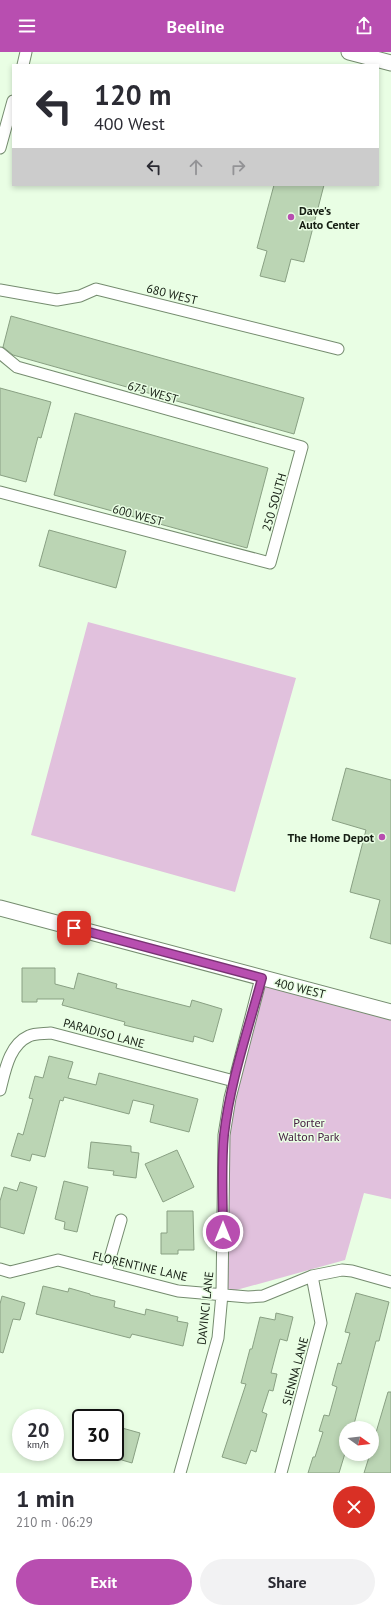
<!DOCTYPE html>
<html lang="en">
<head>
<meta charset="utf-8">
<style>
  body { margin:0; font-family:"PT Sans",sans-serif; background:#f2f2f3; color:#2b2b33; height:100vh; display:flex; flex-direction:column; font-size:15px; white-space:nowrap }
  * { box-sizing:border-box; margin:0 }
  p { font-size:13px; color:#7c7c81 }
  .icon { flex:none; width:22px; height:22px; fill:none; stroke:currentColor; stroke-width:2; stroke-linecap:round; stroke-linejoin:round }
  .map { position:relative; height:1421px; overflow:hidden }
  .side { display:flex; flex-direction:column; background:#fff; flex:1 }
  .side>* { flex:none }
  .hud { position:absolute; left:12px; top:12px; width:367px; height:122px; border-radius:0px; box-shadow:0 2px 6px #0003; background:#fff; color:#2b2b33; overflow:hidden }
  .needle { width:26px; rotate:105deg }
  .controls { position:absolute; left:339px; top:1369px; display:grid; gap:8px }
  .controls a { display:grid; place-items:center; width:40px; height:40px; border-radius:50%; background:#fff; box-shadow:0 2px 6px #0003; font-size:20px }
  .speed { position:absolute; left:12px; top:1357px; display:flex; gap:8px; font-size:20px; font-weight:700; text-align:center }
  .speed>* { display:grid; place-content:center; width:52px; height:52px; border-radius:50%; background:#fff; box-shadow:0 2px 6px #0003; line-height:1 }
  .speed small { font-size:10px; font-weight:400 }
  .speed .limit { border:2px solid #111; border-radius:6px; background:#fff; color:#111 }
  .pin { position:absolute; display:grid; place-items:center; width:34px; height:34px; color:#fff; margin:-17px; border-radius:8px; box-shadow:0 2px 6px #0006 }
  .me { position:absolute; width:44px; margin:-22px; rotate:0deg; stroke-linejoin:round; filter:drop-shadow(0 0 3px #0008) }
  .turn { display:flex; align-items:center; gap:14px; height:84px; padding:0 16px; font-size:18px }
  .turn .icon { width:52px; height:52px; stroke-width:2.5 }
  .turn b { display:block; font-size:28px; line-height:34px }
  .lanes { display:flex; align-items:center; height:38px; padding:0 16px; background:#0003; justify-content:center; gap:20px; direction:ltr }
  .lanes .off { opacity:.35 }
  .round { display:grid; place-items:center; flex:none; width:42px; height:42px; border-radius:21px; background:#f2f2f3 }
  .overview { display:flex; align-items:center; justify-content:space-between; height:68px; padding:0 16px }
  h1 { font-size:24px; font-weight:700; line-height:30px }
  .action { display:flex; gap:8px; margin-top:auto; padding:8px 16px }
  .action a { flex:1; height:46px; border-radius:24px; background:#b84eb0; color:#fff; font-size:16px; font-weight:700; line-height:46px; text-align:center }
  .action a+a { background:#f2f2f3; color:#2b2b33 }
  header { display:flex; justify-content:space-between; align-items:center; height:52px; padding:0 16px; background:#b84eb0; color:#fff; font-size:18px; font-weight:700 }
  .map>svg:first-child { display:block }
  .green { fill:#e1c1dd }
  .building { fill:#bbd5b4; stroke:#89a083 }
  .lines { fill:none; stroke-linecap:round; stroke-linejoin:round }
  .street-casing { stroke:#758c6f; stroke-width:13 }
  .secondary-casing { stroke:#758c6f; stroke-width:17 }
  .street { stroke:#fff; stroke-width:11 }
  .secondary { stroke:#fff; stroke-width:15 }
  .route-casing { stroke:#783372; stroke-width:10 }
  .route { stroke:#b84eb0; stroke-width:7 }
  .poi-dot { fill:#b84eb0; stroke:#e9fee4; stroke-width:1.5 }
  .labels { text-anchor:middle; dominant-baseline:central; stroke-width:3; stroke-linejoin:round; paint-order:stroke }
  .poi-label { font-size:12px; font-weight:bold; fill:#151e13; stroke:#e9fee4; text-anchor:start }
  .street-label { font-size:12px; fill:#151e13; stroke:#e9fee4 }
  .park-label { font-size:12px; fill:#41183d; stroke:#e9fee4 }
</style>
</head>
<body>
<header><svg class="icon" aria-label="menu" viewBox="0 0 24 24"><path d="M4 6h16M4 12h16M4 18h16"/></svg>Beeline<svg class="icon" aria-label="share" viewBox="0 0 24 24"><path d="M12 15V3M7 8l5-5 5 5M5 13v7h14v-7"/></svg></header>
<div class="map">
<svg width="391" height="1421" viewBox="0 0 391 1421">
  <rect width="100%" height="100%" fill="#e9fee4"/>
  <!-- green -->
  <path class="green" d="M 88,570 L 296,626 L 235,840 L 31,783 Z
    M 261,926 L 391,960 L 391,1147 L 364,1141 L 345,1208 L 222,1242 L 223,1101 Z"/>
  <!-- building -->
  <path class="building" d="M 274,133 L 324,133 L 304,210 L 291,207 L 285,230 L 260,224 L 267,199 L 257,196 Z
    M 11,264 L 304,346 L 294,382 L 13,303 L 3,295 Z
    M 0,336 L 51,350 L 41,386 L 38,385 L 26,430 L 0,423 Z
    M 75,361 L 268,416 L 247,496 L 54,443 Z
    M 49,478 L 126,499 L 116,536 L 39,514 Z
    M 346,716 L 391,728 L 391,892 L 370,886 L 380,848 L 350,840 L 366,778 L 332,768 Z
    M 22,916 L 55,916 L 55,932 L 74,937 L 78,921 L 117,932 L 116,936 L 190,955 L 192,948 L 222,957 L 213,990 L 194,984 L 193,990 L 124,973 L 125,970 L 62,953 L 64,947 L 37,947 L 37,950 L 22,950 Z
    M 49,1004 L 73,1010 L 68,1026 L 96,1033 L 99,1021 L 198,1047 L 189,1080 L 150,1070 L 154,1053 L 133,1048 L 129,1062 L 64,1045 L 63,1049 L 60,1048 L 45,1105 L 32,1102 L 30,1109 L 11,1104 L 18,1081 L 23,1083 L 33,1047 L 29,1046 L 35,1024 L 43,1026 Z
    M 91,1090 L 131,1094 L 131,1100 L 139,1101 L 136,1126 L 113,1123 L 114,1119 L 88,1116 Z
    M 177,1098 L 194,1135 L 163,1150 L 145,1112 Z
    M 64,1129 L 88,1135 L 77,1180 L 64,1177 L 65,1170 L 55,1167 Z
    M 20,1130 L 37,1135 L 24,1182 L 0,1175 L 0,1149 L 4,1135 L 17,1139 Z
    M 167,1159 L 193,1159 L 194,1198 L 178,1198 L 178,1202 L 161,1202 L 161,1181 L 167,1181 Z
    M 43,1234 L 68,1240 L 69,1236 L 90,1242 L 90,1243 L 115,1249 L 114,1255 L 145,1263 L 146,1257 L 178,1265 L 177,1269 L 188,1271 L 183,1294 L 132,1282 L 130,1286 L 36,1262 Z
    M 356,1241 L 389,1250 L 379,1289 L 376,1289 L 353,1376 L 346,1376 L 346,1398 L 339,1421 L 308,1421 L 313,1405 L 315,1405 L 323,1380 L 319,1379 L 324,1363 L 329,1364 L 337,1335 L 332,1333 L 338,1311 L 341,1312 L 350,1281 L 345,1280 Z
    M 2,1244 L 25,1251 L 20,1268 L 13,1267 L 3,1301 L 0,1300 L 0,1252 Z
    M 276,1261 L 293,1265 L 287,1289 L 280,1287 L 277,1298 L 271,1321 L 277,1322 L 273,1339 L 269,1338 L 262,1360 L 267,1362 L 256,1400 L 251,1398 L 246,1412 L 222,1405 L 246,1332 L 241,1331 L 250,1297 L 252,1297 L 260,1265 L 275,1268 Z
    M 388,1340 L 391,1340 L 391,1421 L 364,1421 L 370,1402 L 372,1402 L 372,1394 Z
    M 115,1374 L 140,1381 L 132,1411 L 115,1406 Z"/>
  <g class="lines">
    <defs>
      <path id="street" d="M 23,13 L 26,0
        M 0,96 L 13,49
        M 0,238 L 57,248 L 80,244 L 96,237 L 338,297
        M 0,301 L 17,315 L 302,395 L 270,511 L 0,440
        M 0,1038 C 5,1019 9,993 29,984 C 35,981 45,982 51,981 L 234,1029
        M 0,1217 L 10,1220 L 58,1208 L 178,1239 L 248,1245 L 263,1244 L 312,1224 L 342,1218 L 352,1219 L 391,1230
        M 106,1220 L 121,1168
        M 180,1421 L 218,1286 L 222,1242 L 224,1083 L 230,1046 L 261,926
        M 281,1421 L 321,1271 L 312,1224"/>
      <path id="secondary" d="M 349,0 L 391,11
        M 0,856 L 391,960"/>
    </defs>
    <!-- street casing -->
    <use href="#street" class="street-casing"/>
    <!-- secondary casing -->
    <use href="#secondary" class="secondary-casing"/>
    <!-- street -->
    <use href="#street" class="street"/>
    <!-- secondary -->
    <use href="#secondary" class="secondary"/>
  </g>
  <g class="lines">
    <defs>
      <path id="route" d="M 74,876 L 262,926 C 248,978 230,1030 224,1083 C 221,1115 223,1148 223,1180"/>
    </defs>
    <!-- route casing -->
    <use href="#route" class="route-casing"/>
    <!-- route -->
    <use href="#route" class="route"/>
  </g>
  <!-- markers -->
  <g class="poi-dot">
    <circle cx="291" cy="165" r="4"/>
    <circle cx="382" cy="785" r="4"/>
  </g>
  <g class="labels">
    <!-- poi labels -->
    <g class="poi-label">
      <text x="299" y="158">Dave's<tspan x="299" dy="14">Auto Center</tspan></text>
      <text x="374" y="785" text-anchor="end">The Home Depot</text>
    </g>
    <!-- street labels -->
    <g class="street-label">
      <text transform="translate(172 242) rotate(14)">680 WEST</text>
      <text transform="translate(153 340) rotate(16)">675 WEST</text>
      <text transform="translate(274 450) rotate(-74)">250 SOUTH</text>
      <text transform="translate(138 463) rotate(15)">600 WEST</text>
      <text transform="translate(300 936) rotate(14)">400 WEST</text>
      <text transform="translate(104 981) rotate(15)">PARADISO LANE</text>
      <text transform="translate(140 1214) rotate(13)">FLORENTINE LANE</text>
      <text transform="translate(205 1256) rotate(-84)">DAVINCI LANE</text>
      <text transform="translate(295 1319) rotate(-75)">SIENNA LANE</text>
    </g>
    <!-- park labels -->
    <g class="park-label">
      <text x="309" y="1070">Porter<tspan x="309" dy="14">Walton Park</tspan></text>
    </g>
  </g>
</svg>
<div class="controls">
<a><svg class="needle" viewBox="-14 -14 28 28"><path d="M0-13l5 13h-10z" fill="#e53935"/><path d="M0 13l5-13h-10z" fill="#7c7c81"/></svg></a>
</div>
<div class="speed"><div>20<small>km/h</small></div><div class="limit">30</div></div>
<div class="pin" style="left:74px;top:876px;background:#d93025"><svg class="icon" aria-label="arrive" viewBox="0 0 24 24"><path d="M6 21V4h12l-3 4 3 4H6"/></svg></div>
<svg class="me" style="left:223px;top:1180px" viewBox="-20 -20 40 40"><circle r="17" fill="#b84eb0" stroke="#fff" stroke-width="3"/><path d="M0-11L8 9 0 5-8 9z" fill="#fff"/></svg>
<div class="hud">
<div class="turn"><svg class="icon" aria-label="left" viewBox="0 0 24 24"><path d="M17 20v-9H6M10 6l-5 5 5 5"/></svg><div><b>120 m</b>400 West</div></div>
<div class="lanes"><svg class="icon" aria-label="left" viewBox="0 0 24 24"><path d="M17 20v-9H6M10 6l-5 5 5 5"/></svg><svg class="icon off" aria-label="ahead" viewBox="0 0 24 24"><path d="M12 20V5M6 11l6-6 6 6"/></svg><svg class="icon off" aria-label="right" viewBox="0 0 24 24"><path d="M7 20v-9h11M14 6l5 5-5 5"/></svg></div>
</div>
</div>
<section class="side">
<div class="overview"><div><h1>1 min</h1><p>210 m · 06:29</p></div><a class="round" style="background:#d93025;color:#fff"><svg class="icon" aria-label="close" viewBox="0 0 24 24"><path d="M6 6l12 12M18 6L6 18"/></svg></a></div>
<div class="action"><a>Exit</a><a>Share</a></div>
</section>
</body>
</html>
